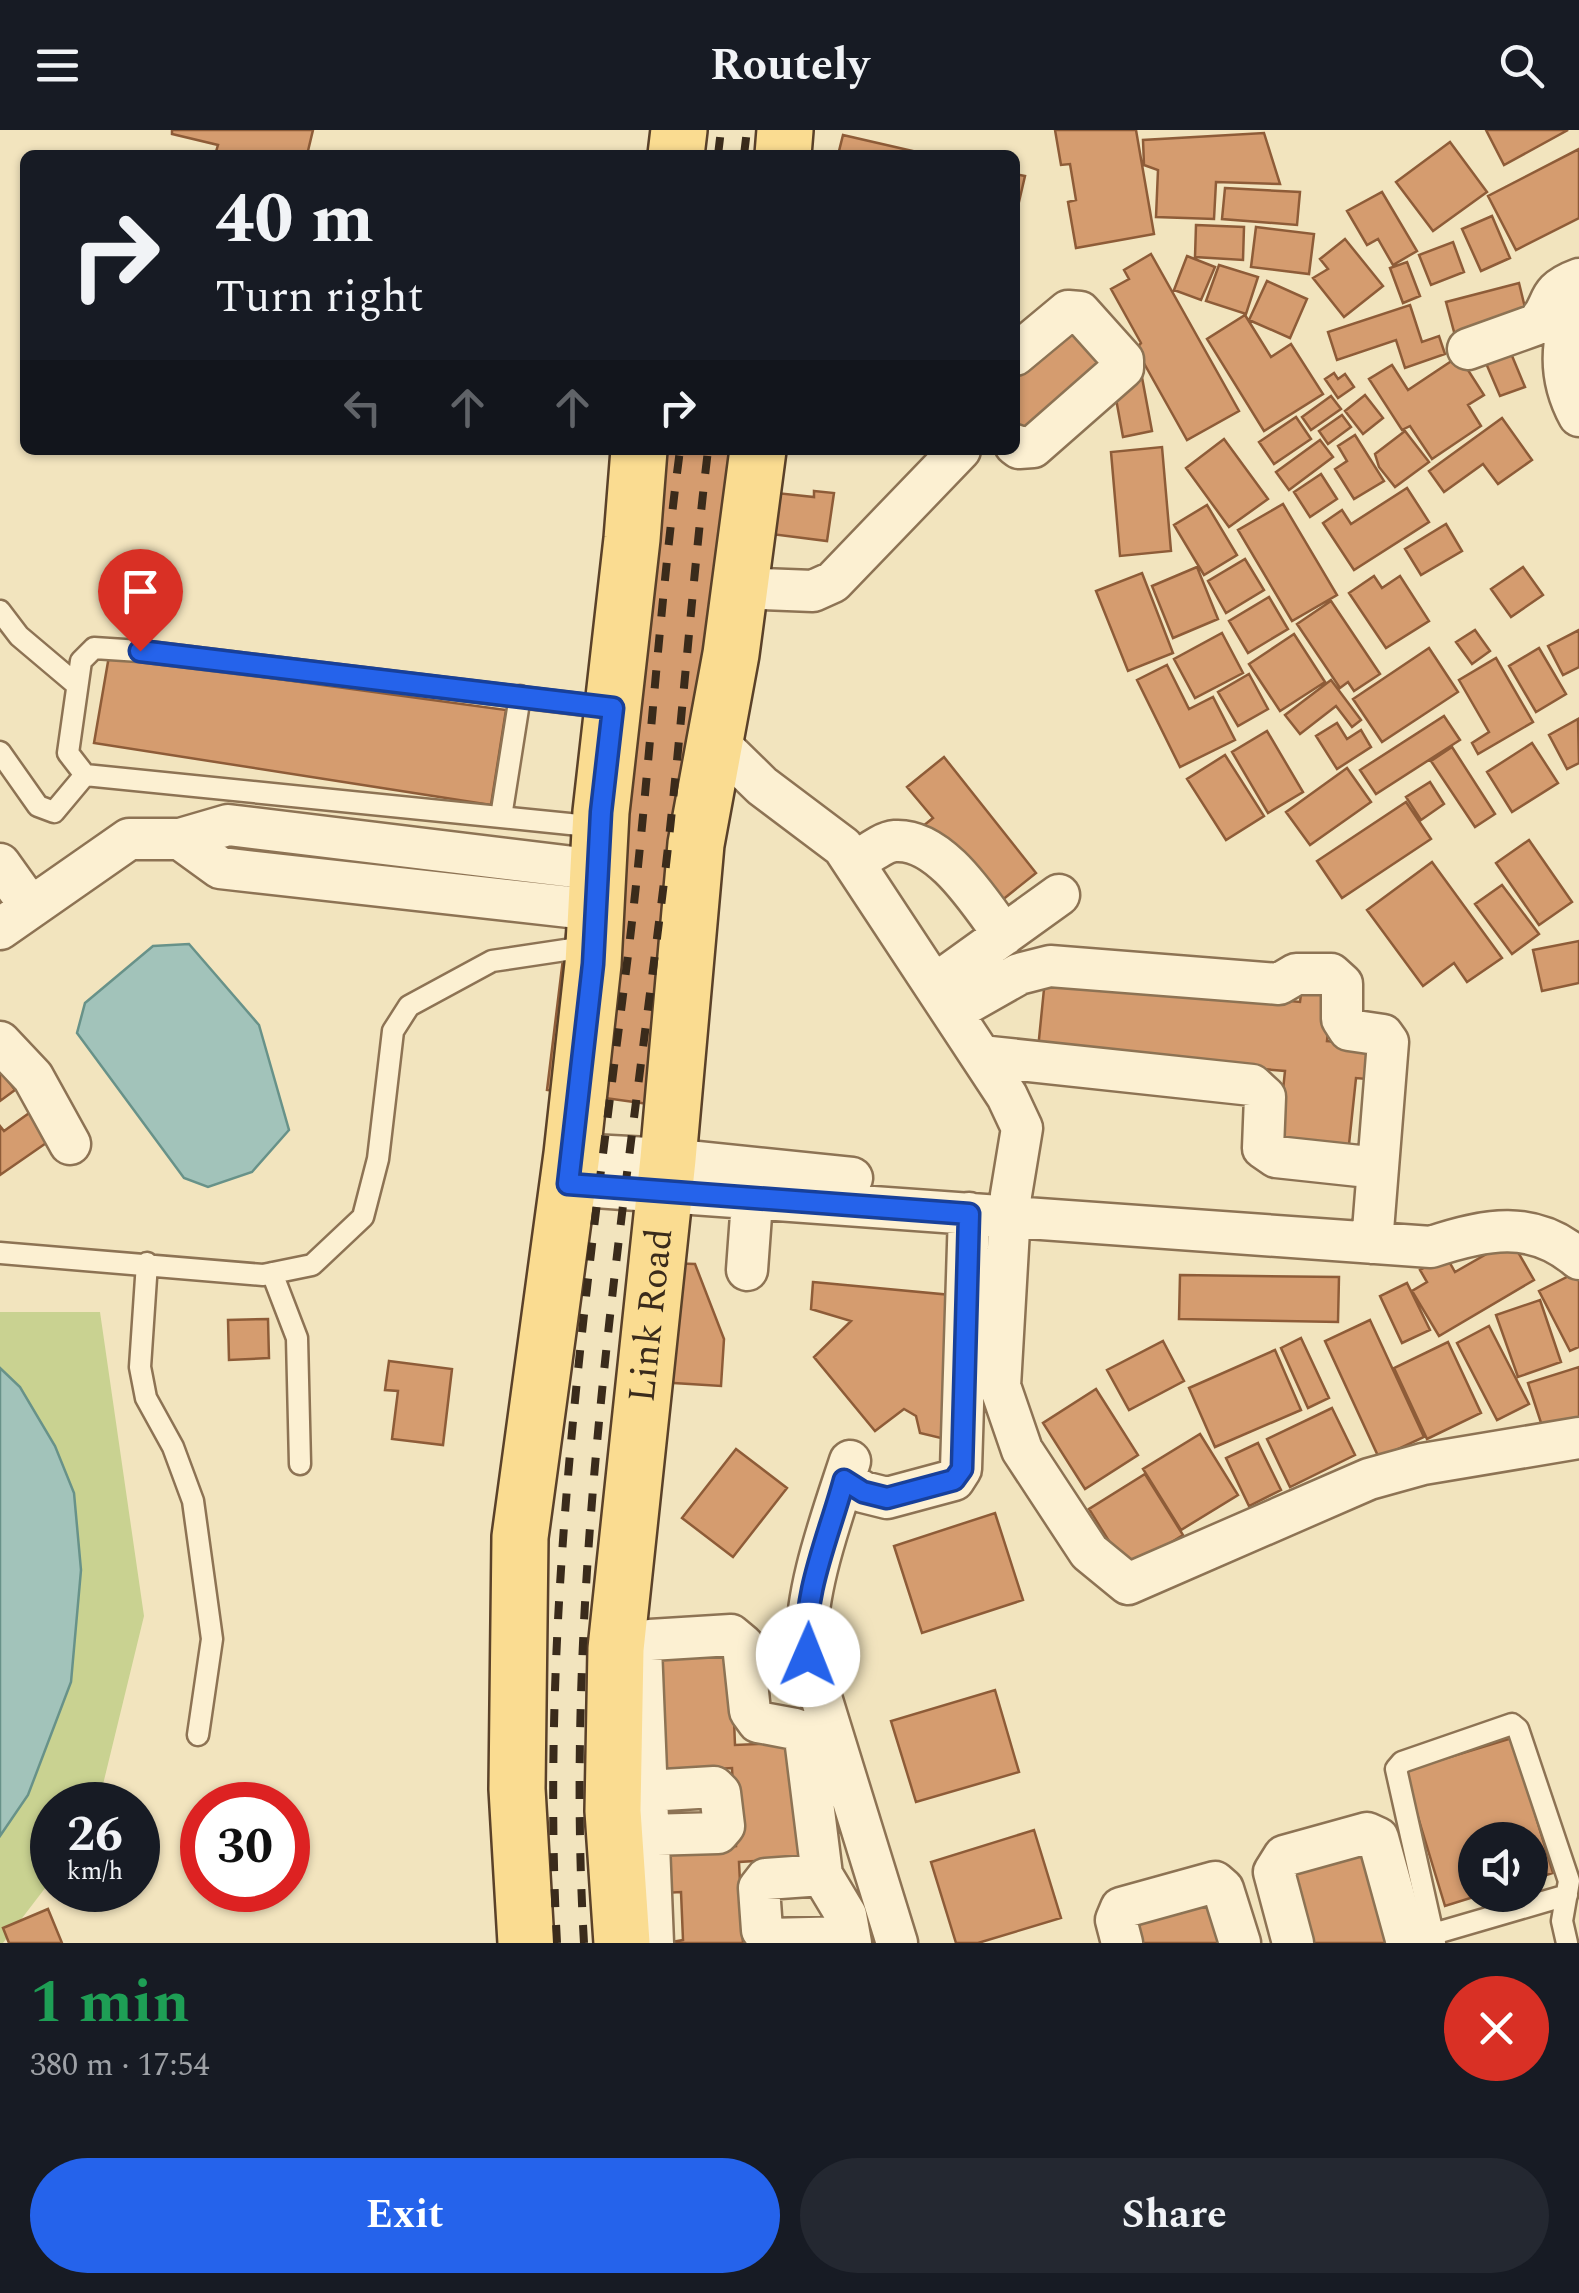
<!DOCTYPE html>
<html lang="en">
<head>
<meta charset="utf-8">
<style>
  body { margin:0; font-family:Spectral,serif; background:#242831; color:#f1f3f6; height:100vh; display:flex; flex-direction:column; font-size:38px; white-space:nowrap }
  * { box-sizing:border-box; margin:0 }
  p { font-size:32px; color:#9ea1a6 }
  .icon { flex:none; width:55px; height:55px; fill:none; stroke:currentColor; stroke-width:2; stroke-linecap:round; stroke-linejoin:round }
  .map { position:relative; height:1813px; overflow:hidden }
  .side { display:flex; flex-direction:column; background:#171b24; flex:1 }
  .side>* { flex:none }
  .banner { position:absolute; left:20px; top:20px; width:1000px; height:305px; border-radius:15px; box-shadow:0 2px 8px #0004; background:#171b24; color:#f1f3f6; overflow:hidden }
  .fabs { position:absolute; left:1458px; top:1692px; display:grid; gap:20px }
  .fabs a { display:grid; place-items:center; width:90px; height:90px; border-radius:50%; background:#171b24; box-shadow:0 2px 8px #0004; font-size:50px }
  .speed { position:absolute; left:30px; top:1652px; display:flex; gap:20px; font-size:50px; font-weight:700; text-align:center }
  .speed>* { display:grid; place-content:center; width:130px; height:130px; border-radius:50%; background:#171b24; box-shadow:0 2px 8px #0004; line-height:1 }
  .speed small { font-size:25px; font-weight:400 }
  .speed .limit { border:15px solid #d22; background:#fff; color:#111 }
  .pin { position:absolute; display:grid; place-items:center; width:85px; height:85px; color:#fff; margin:-102px -42px; border-radius:50% 50% 50% 0; rotate:-45deg; box-shadow:0 0 10px #0007 }
  .pin .icon { rotate:45deg }
  .me { position:absolute; width:110px; margin:-55px; rotate:1deg; stroke-linejoin:round; filter:drop-shadow(0 0 8px #0008) }
  .turn { display:flex; align-items:center; gap:35px; height:210px; padding:0 30px; font-size:45px }
  .turn .icon { width:130px; height:130px; stroke-width:2.5 }
  .turn b { display:block; font-size:70px; line-height:85px }
  .lanes { display:flex; align-items:center; height:95px; padding:0 30px; background:#0003; justify-content:center; gap:50px; direction:ltr }
  .lanes .off { opacity:.35 }
  .round { display:grid; place-items:center; flex:none; width:105px; height:105px; border-radius:52px; background:#242831 }
  .headline { display:flex; align-items:center; justify-content:space-between; height:170px; padding:0 30px }
  h1 { font-size:60px; font-weight:700; line-height:75px; color:#1e9e55 }
  .primary-button { display:flex; gap:20px; margin-top:auto; padding:20px 30px }
  .primary-button a { flex:1; height:115px; border-radius:60px; background:#2563eb; color:#fff; font-size:40px; font-weight:700; line-height:115px; text-align:center }
  .primary-button a+a { background:#242831; color:#f1f3f6 }
  header { display:flex; justify-content:space-between; align-items:center; height:130px; padding:0 30px; background:#171b24; font-size:45px; font-weight:700 }
  .map>svg:first-child { display:block }
  .green { fill:#c9d291 }
  .water { fill:#a2c3ba; stroke:#689289; stroke-width:2.5 }
  .building { fill:#d59c6f; stroke:#8e5c38; stroke-width:2.5 }
  .lines { fill:none; stroke-linecap:round; stroke-linejoin:round }
  .lane-casing { stroke:#8d7354; stroke-width:25 }
  .street-casing { stroke:#8d7354; stroke-width:45 }
  .primary-casing { stroke:#5a4129; stroke-width:60 }
  .lane { stroke:#fcf0d2; stroke-width:20 }
  .street { stroke:#fcf0d2; stroke-width:40 }
  .primary { stroke:#fadc91; stroke-width:55 }
  .rail { stroke:#3a2b1b; stroke-width:8; stroke-dasharray:18 18; stroke-linecap:butt }
  .route-casing { stroke:#184099; stroke-width:25 }
  .route { stroke:#2563eb; stroke-width:18 }
  .labels { text-anchor:middle; dominant-baseline:central; stroke-width:8; stroke-linejoin:round; paint-order:stroke }
  .street-label { font-size:38px; fill:#3a2b1b; stroke:#f9edce }
</style>
</head>
<body>
<header><svg class="icon" aria-label="menu" viewBox="0 0 24 24"><path d="M4 6h16M4 12h16M4 18h16"/></svg>Routely<svg class="icon" aria-label="search" viewBox="0 0 24 24"><circle cx="10" cy="10" r="6"/><path d="M15 15l6 6"/></svg></header>
<div class="map">
<svg width="1579" height="1813" viewBox="0 0 1579 1813">
  <rect width="100%" height="100%" fill="#f2e4be"/>
  <!-- green -->
  <path class="green" d="M 0,1182 L 100,1182 L 144,1486 L 98,1675 L 52,1675 L 52,1749 L 3,1813 L 0,1813 Z"/>
  <!-- water -->
  <path class="water" d="M 189,814 L 259,895 L 289,1000 L 252,1042 L 208,1057 L 184,1048 L 77,903 L 85,873 L 153,816 Z
    M 0,1238 L 20,1257 L 55,1316 L 74,1363 L 81,1440 L 71,1552 L 28,1665 L 0,1706 Z"/>
  <!-- building -->
  <path class="building" d="M 172,0 L 313,0 L 307,25 L 215,25 L 218,15 L 172,4 Z
    M 1055,0 L 1136,0 L 1154,104 L 1076,118 L 1068,72 L 1076,70 L 1070,34 L 1061,35 Z
    M 1486,0 L 1568,0 L 1504,35 Z
    M 1264,3 L 1280,54 L 1216,52 L 1214,89 L 1156,87 L 1158,40 L 1144,35 L 1143,10 Z
    M 843,5 L 930,25 L 838,25 Z
    M 1450,12 L 1487,62 L 1433,101 L 1396,52 Z
    M 1579,19 L 1579,88 L 1516,120 L 1488,66 Z
    M 1015,44 L 1025,46 L 1015,89 Z
    M 1225,58 L 1300,62 L 1297,95 L 1222,89 Z
    M 1382,62 L 1417,121 L 1393,135 L 1378,109 L 1367,115 L 1347,81 Z
    M 1492,86 L 1510,128 L 1481,141 L 1462,99 Z
    M 1196,95 L 1244,97 L 1243,130 L 1195,127 Z
    M 1256,97 L 1314,104 L 1309,144 L 1251,137 Z
    M 1345,109 L 1383,156 L 1344,187 L 1313,148 L 1328,139 L 1320,129 Z
    M 1453,112 L 1464,142 L 1431,155 L 1419,125 Z
    M 1151,124 L 1239,281 L 1187,310 L 1136,219 L 1141,213 L 1111,159 L 1129,149 L 1124,140 Z
    M 1187,126 L 1215,137 L 1201,170 L 1174,160 Z
    M 1407,132 L 1420,166 L 1403,173 L 1390,138 Z
    M 1219,135 L 1258,147 L 1246,184 L 1206,171 Z
    M 1267,151 L 1307,169 L 1290,208 L 1249,190 Z
    M 1519,153 L 1529,194 L 1457,213 L 1446,172 Z
    M 1410,175 L 1422,212 L 1439,206 L 1445,224 L 1405,238 L 1396,210 L 1337,230 L 1328,202 Z
    M 1245,185 L 1271,227 L 1291,214 L 1323,264 L 1264,301 L 1207,209 Z
    M 1072,190 L 1112,230 L 1028,307 L 1015,294 L 1015,241 Z
    M 1510,221 L 1525,257 L 1500,266 L 1485,231 Z
    M 1459,226 L 1484,265 L 1468,275 L 1481,296 L 1432,329 L 1410,296 L 1402,300 L 1369,249 L 1392,235 L 1408,260 Z
    M 1141,242 L 1152,301 L 1123,307 L 1112,247 Z
    M 1334,243 L 1338,249 L 1345,244 L 1354,257 L 1338,268 L 1325,249 Z
    M 1365,265 L 1383,288 L 1363,304 L 1345,281 Z
    M 1331,266 L 1341,279 L 1311,300 L 1302,287 Z
    M 1342,285 L 1351,297 L 1328,314 L 1319,301 Z
    M 1296,287 L 1311,309 L 1274,334 L 1259,312 Z
    M 1502,288 L 1532,330 L 1498,354 L 1483,334 L 1444,362 L 1429,341 Z
    M 1405,301 L 1429,332 L 1395,357 L 1379,337 L 1375,324 Z
    M 1355,305 L 1384,351 L 1354,369 L 1335,339 L 1347,331 L 1338,316 Z
    M 1224,309 L 1268,369 L 1229,397 L 1186,338 Z
    M 1320,310 L 1333,327 L 1289,360 L 1276,342 Z
    M 1162,317 L 1171,421 L 1120,426 L 1111,322 Z
    M 625,320 L 772,320 L 692,980 L 547,960 Z
    M 1321,344 L 1337,369 L 1310,387 L 1294,362 Z
    M 1407,358 L 1429,392 L 1354,440 L 1323,393 L 1342,380 L 1351,394 Z
    M 814,361 L 834,363 L 827,411 L 771,404 L 777,363 L 814,367 Z
    M 1283,374 L 1337,465 L 1292,491 L 1238,400 Z
    M 1207,375 L 1237,425 L 1204,445 L 1174,395 Z
    M 1446,394 L 1462,421 L 1421,445 L 1405,419 Z
    M 1245,429 L 1264,460 L 1226,483 L 1208,451 Z
    M 1197,437 L 1218,489 L 1173,508 L 1152,456 Z
    M 1523,437 L 1543,465 L 1511,487 L 1491,459 Z
    M 1142,443 L 1173,523 L 1128,541 L 1096,461 Z
    M 1374,446 L 1382,458 L 1400,446 L 1429,491 L 1386,518 L 1349,463 Z
    M 1269,467 L 1288,499 L 1248,523 L 1229,491 Z
    M 1331,471 L 1380,544 L 1354,561 L 1348,552 L 1340,558 L 1297,494 Z
    M 1475,500 L 1490,521 L 1472,534 L 1456,512 Z
    M 1579,500 L 1579,537 L 1563,545 L 1548,516 Z
    M 1222,503 L 1243,543 L 1195,568 L 1174,529 Z
    M 1294,504 L 1325,552 L 1280,581 L 1249,534 Z
    M 1429,518 L 1458,562 L 1382,612 L 1353,569 Z
    M 1539,518 L 1566,564 L 1536,582 L 1509,536 Z
    M 109,526 L 506,580 L 491,675 L 94,613 Z
    M 1496,528 L 1533,592 L 1478,624 L 1472,613 L 1489,602 L 1459,550 Z
    M 1167,535 L 1189,579 L 1213,567 L 1235,610 L 1180,637 L 1137,550 Z
    M 1249,544 L 1268,579 L 1238,596 L 1218,562 Z
    M 1331,550 L 1361,590 L 1352,597 L 1336,576 L 1300,604 L 1285,585 Z
    M 1444,586 L 1460,610 L 1376,664 L 1360,640 Z
    M 1578,589 L 1579,633 L 1567,639 L 1549,605 Z
    M 1337,593 L 1347,609 L 1361,600 L 1371,617 L 1337,639 L 1316,606 Z
    M 1267,601 L 1303,662 L 1268,683 L 1232,622 Z
    M 1532,613 L 1558,653 L 1512,682 L 1487,642 Z
    M 1452,617 L 1495,684 L 1475,697 L 1431,631 Z
    M 1225,625 L 1264,686 L 1226,710 L 1187,649 Z
    M 944,627 L 1036,743 L 1001,771 L 923,696 L 933,688 L 907,657 Z
    M 1347,638 L 1371,672 L 1310,715 L 1286,682 Z
    M 1430,652 L 1444,674 L 1421,690 L 1406,667 Z
    M 1406,672 L 1431,709 L 1342,768 L 1317,731 Z
    M 1529,710 L 1572,772 L 1539,795 L 1496,733 Z
    M 1432,732 L 1502,828 L 1467,852 L 1454,833 L 1423,856 L 1367,780 Z
    M 1502,755 L 1539,804 L 1512,824 L 1475,774 Z
    M 1579,811 L 1579,853 L 1542,861 L 1533,820 Z
    M 1303,848 L 1333,851 L 1327,911 L 1381,916 L 1378,950 L 1356,948 L 1348,1024 L 1277,1018 L 1285,941 L 1038,919 L 1045,849 L 1300,872 Z
    M 0,940 L 15,960 L 0,971 Z
    M 32,981 L 52,1009 L 0,1045 L 0,996 L 4,1001 Z
    M 1511,1110 L 1534,1150 L 1439,1206 L 1412,1161 L 1427,1152 L 1420,1140 L 1446,1126 L 1455,1142 Z
    M 665,1133 L 695,1134 L 724,1209 L 721,1256 L 658,1252 Z
    M 1575,1143 L 1579,1151 L 1579,1217 L 1570,1221 L 1539,1161 Z
    M 1180,1145 L 1339,1147 L 1338,1192 L 1179,1189 Z
    M 813,1152 L 951,1165 L 945,1309 L 920,1303 L 916,1286 L 904,1279 L 875,1301 L 814,1227 L 851,1191 L 811,1179 Z
    M 1407,1153 L 1430,1200 L 1402,1213 L 1380,1166 Z
    M 1540,1170 L 1561,1232 L 1518,1247 L 1496,1185 Z
    M 268,1189 L 269,1228 L 229,1230 L 228,1190 Z
    M 1370,1190 L 1424,1307 L 1379,1328 L 1325,1211 Z
    M 1489,1196 L 1529,1274 L 1497,1290 L 1457,1213 Z
    M 1301,1208 L 1329,1268 L 1308,1278 L 1281,1218 Z
    M 1163,1211 L 1184,1251 L 1129,1280 L 1107,1240 Z
    M 1448,1212 L 1481,1283 L 1427,1309 L 1394,1238 Z
    M 1275,1220 L 1301,1280 L 1215,1317 L 1189,1258 Z
    M 389,1231 L 452,1239 L 443,1315 L 392,1309 L 398,1261 L 385,1260 Z
    M 1579,1237 L 1579,1290 L 1544,1302 L 1528,1253 Z
    M 1096,1259 L 1138,1325 L 1085,1359 L 1043,1293 Z
    M 1332,1278 L 1355,1325 L 1290,1357 L 1267,1309 Z
    M 1200,1304 L 1238,1365 L 1181,1400 L 1143,1339 Z
    M 1258,1313 L 1281,1360 L 1249,1376 L 1226,1328 Z
    M 736,1319 L 787,1358 L 733,1427 L 682,1388 Z
    M 1145,1344 L 1183,1405 L 1127,1440 L 1089,1379 Z
    M 995,1383 L 1023,1470 L 922,1503 L 894,1416 Z
    M 731,1517 L 735,1615 L 801,1612 L 806,1728 L 739,1732 L 743,1813 L 666,1813 L 683,1810 L 681,1762 L 664,1763 L 662,1721 L 736,1716 L 732,1638 L 661,1642 L 656,1521 Z
    M 995,1560 L 1019,1642 L 916,1672 L 891,1591 Z
    M 1512,1608 L 1553,1743 L 1530,1750 L 1530,1710 L 1475,1710 L 1475,1765 L 1480,1765 L 1445,1776 L 1404,1641 Z
    M 1034,1700 L 1061,1788 L 978,1813 L 956,1813 L 931,1732 Z
    M 1368,1713 L 1395,1813 L 1312,1813 L 1290,1737 Z
    M 1215,1768 L 1229,1813 L 1140,1813 L 1134,1794 Z
    M 48,1779 L 62,1813 L 9,1813 L 3,1798 Z"/>
  <g class="lines">
    <defs>
      <path id="lane" d="M 0,481 L 19,506 L 77,555
        M 0,622 L 38,676 L 54,682 L 85,645
        M 501,687 L 520,566
        M 599,697 L 85,645 L 68,623 L 81,531 L 94,518 L 140,521 L 611,578
        M 0,1123 L 263,1145 L 312,1135 L 363,1087 L 378,1029 L 393,901 L 409,876 L 492,831 L 592,816
        M 147,1133 L 140,1237 L 146,1268 L 173,1317 L 193,1371 L 212,1509 L 198,1605
        M 272,1143 L 297,1208 L 300,1334
        M 1433,1804 L 1567,1765
        M 1435,1813 L 1396,1639 L 1402,1632 L 1512,1594 L 1518,1599 L 1569,1751 L 1562,1791 L 1567,1813"/>
      <path id="street" d="M 1579,167 C 1560,207 1557,246 1579,286
        M 1468,219 L 1535,195 C 1557,176 1541,163 1579,149
        M 1015,225 L 1068,181 L 1080,182 L 1123,230 L 1123,238 L 1033,317 L 1019,318 L 1015,315
        M 740,458 L 813,461 L 833,452 L 960,320
        M 715,610 L 762,656 L 843,717 L 1007,966 L 1022,998 L 1011,1065 L 1000,1256 L 1022,1320 L 1089,1422 L 1128,1454 L 1369,1349 L 1423,1334 L 1579,1308
        M 180,709 L 220,738 L 596,780
        M 854,733 C 866,726 882,712 895,711 C 941,708 980,773 1004,805
        M 0,734 L 30,776
        M 0,799 L 129,709 L 180,709 L 228,695 L 598,740
        M 934,855 L 1059,765
        M 952,882 L 1019,844 L 1050,836 L 1279,854 L 1296,844 L 1331,844 L 1342,854 L 1342,889 L 1349,900 L 1383,905 L 1388,912 L 1372,1113
        M 0,912 L 33,947 L 70,1014
        M 981,926 L 1252,955 L 1265,967 L 1263,1018 L 1276,1027 L 1378,1038
        M 572,1024 L 668,1029 L 852,1048
        M 568,1055 L 1431,1117 C 1485,1099 1533,1089 1579,1129
        M 747,1140 L 754,1044
        M 850,1331 C 832,1386 801,1470 808,1525 L 897,1813
        M 844,1350 L 863,1362 L 887,1368 L 954,1350 L 961,1339 L 969,1083
        M 647,1661 L 714,1657 L 720,1663 L 724,1696 L 718,1703 L 648,1705
        M 822,1745 L 766,1749 L 759,1758 L 762,1800 L 769,1809 L 850,1807
        M 653,1813 L 641,1518 L 650,1510 L 731,1505 L 743,1515 L 750,1581 L 758,1592 L 795,1599 L 805,1608 L 822,1745 L 846,1785 L 851,1813
        M 1122,1813 L 1116,1790 L 1121,1778 L 1215,1752 L 1223,1759 L 1240,1813
        M 1293,1813 L 1274,1742 L 1284,1726 L 1367,1703 L 1378,1708 L 1407,1813"/>
      <g id="primary">
        <path d="M 676,25 L 679,0"/>
        <path d="M 783,25 L 785,0"/>
        <path d="M 526,1813 L 517,1659 L 520,1407 L 572,1024 L 593,834 L 601,682 L 632,409 L 639,320"/>
        <path id="s1" d="M 622,1813 L 613,1681 L 616,1519 L 668,1029 L 696,714 L 731,524 L 758,320"/>
      </g>
    </defs>
    <!-- lane casing -->
    <use href="#lane" class="lane-casing"/>
    <!-- street casing -->
    <use href="#street" class="street-casing"/>
    <!-- primary casing -->
    <use href="#primary" class="primary-casing"/>
    <!-- lane -->
    <use href="#lane" class="lane"/>
    <!-- street -->
    <use href="#street" class="street"/>
    <!-- primary -->
    <use href="#primary" class="primary"/>
    <!-- rail -->
    <path class="rail" d="M 718,25 L 721,0
      M 744,25 L 747,0
      M 557,1813 C 539,1479 588,1148 629,817 C 649,652 658,485 680,320
      M 584,1813 C 564,1474 616,1135 658,800 C 679,640 689,480 708,320"/>
  </g>
  <g class="lines">
    <defs>
      <path id="route" d="M 140,521 L 613,578 L 601,682 L 593,834 L 568,1054 L 969,1084 L 962,1339 L 954,1350 L 887,1368 L 863,1362 L 844,1350 C 829,1406 801,1466 808,1525"/>
    </defs>
    <!-- route casing -->
    <use href="#route" class="route-casing"/>
    <!-- route -->
    <use href="#route" class="route"/>
  </g>
  <g class="labels">
    <!-- street labels -->
    <g class="street-label">
      <text stroke="none"><textPath href="#s1" startOffset="630">Link Road</textPath></text>
    </g>
  </g>
</svg>
<div class="fabs">
<a><svg class="icon" aria-label="sound" viewBox="0 0 24 24"><path d="M4 9h4l5-4v14l-5-4H4zM17 9q2 3 0 6"/></svg></a>
</div>
<div class="speed"><div>26<small>km/h</small></div><div class="limit">30</div></div>
<div class="pin" style="left:140px;top:521px;background:#d93025"><svg class="icon" aria-label="arrive" viewBox="0 0 24 24"><path d="M6 21V4h12l-3 4 3 4H6"/></svg></div>
<svg class="me" style="left:808px;top:1525px" viewBox="-20 -20 40 40"><circle r="19" fill="#fff"/><path d="M0-13L10 11 0 6-10 11z" fill="#2563eb"/></svg>
<div class="banner">
<div class="turn"><svg class="icon" aria-label="right" viewBox="0 0 24 24"><path d="M7 20v-9h11M14 6l5 5-5 5"/></svg><div><b>40 m</b>Turn right</div></div>
<div class="lanes"><svg class="icon off" aria-label="left" viewBox="0 0 24 24"><path d="M17 20v-9H6M10 6l-5 5 5 5"/></svg><svg class="icon off" aria-label="ahead" viewBox="0 0 24 24"><path d="M12 20V5M6 11l6-6 6 6"/></svg><svg class="icon off" aria-label="ahead" viewBox="0 0 24 24"><path d="M12 20V5M6 11l6-6 6 6"/></svg><svg class="icon" aria-label="right" viewBox="0 0 24 24"><path d="M7 20v-9h11M14 6l5 5-5 5"/></svg></div>
</div>
</div>
<section class="side">
<div class="headline"><div><h1>1 min</h1><p>380 m · 17:54</p></div><a class="round" style="background:#d93025;color:#fff"><svg class="icon" aria-label="close" viewBox="0 0 24 24"><path d="M6 6l12 12M18 6L6 18"/></svg></a></div>
<div class="primary-button"><a>Exit</a><a>Share</a></div>
</section>
</body>
</html>
